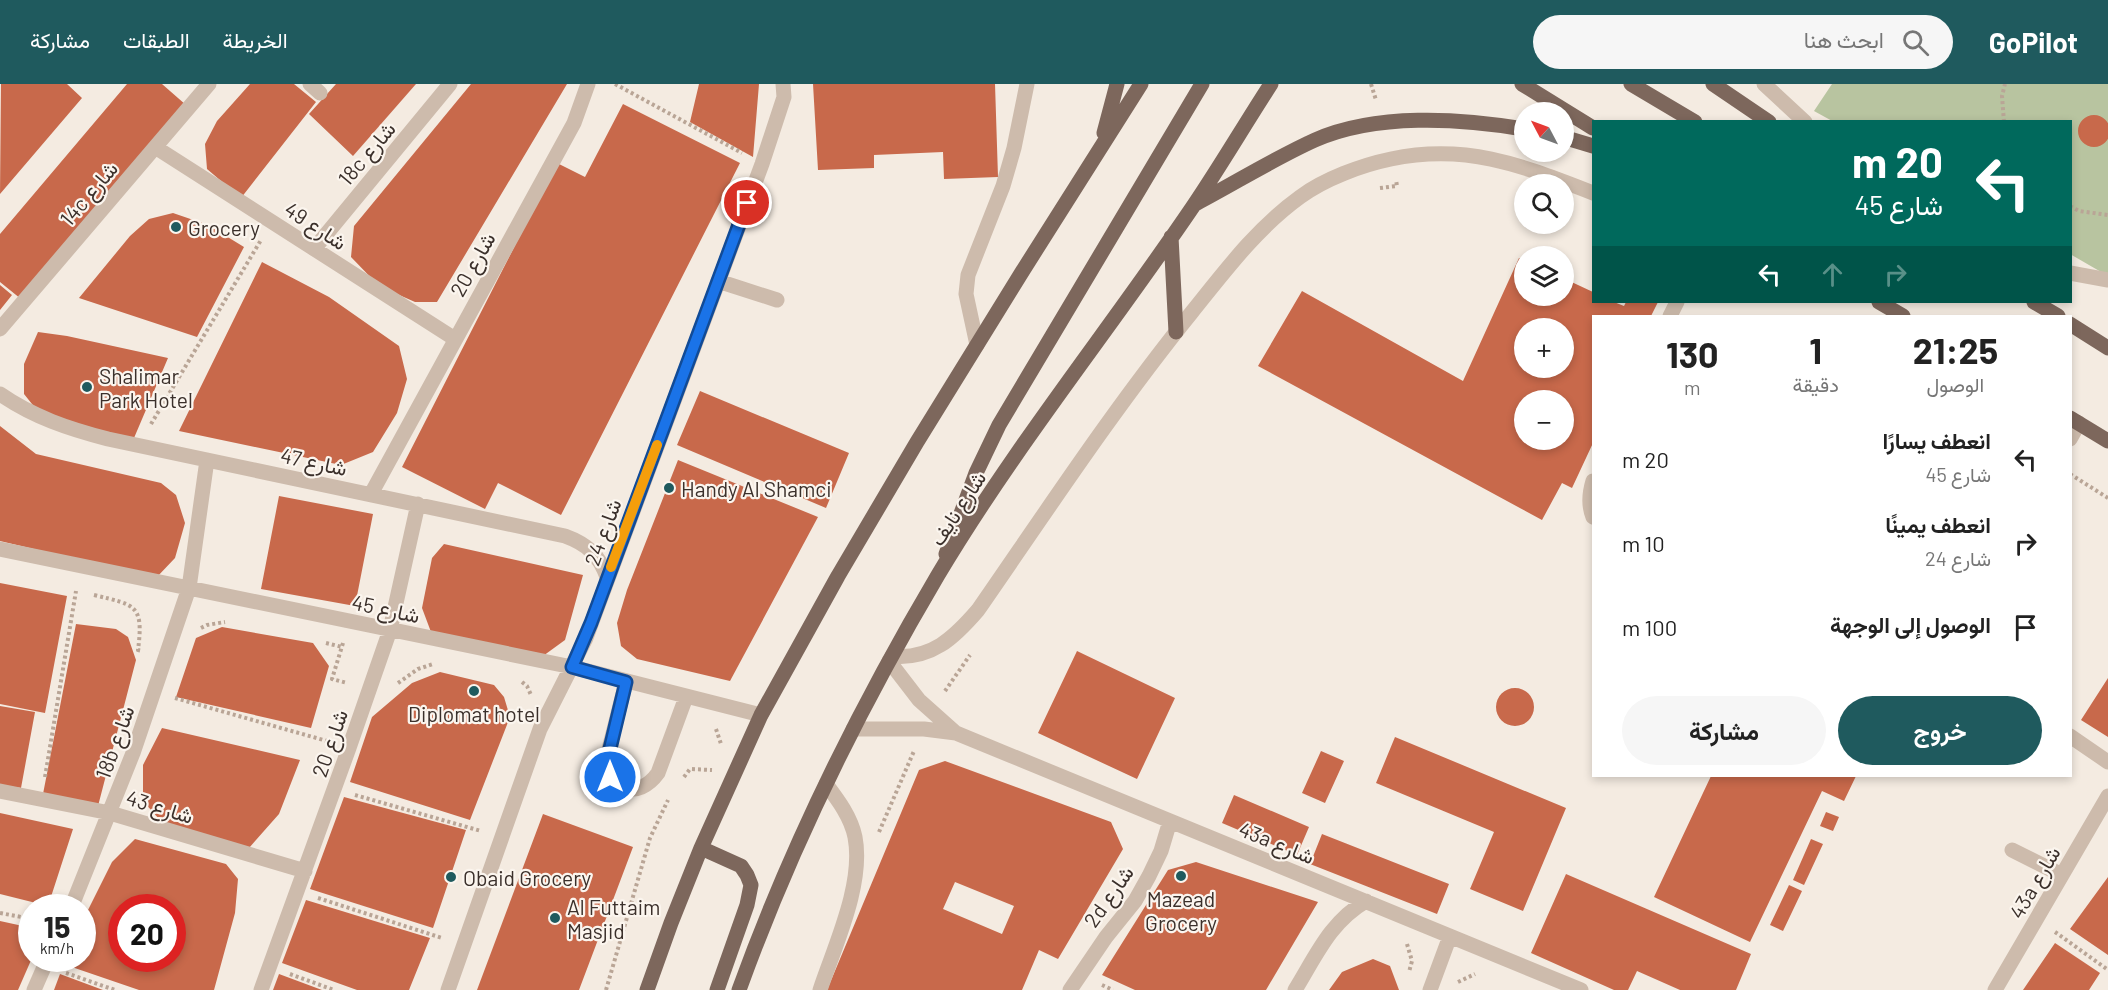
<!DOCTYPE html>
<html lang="ar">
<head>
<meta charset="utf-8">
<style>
  body { margin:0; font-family:Barlow,Vazirmatn,sans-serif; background:#f6f6f6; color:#222; direction:rtl; height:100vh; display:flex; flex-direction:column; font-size:22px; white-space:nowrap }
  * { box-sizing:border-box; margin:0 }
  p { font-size:20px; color:#767676 }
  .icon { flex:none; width:33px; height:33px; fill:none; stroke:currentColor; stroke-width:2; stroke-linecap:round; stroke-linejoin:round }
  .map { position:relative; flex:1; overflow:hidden; direction:ltr }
  .panel { position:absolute; left:1592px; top:231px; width:480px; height:462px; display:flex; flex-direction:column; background:#fff; border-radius:0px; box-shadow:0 3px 9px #0003; direction:rtl }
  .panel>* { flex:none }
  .guide { position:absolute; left:1592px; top:36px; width:480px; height:183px; border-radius:0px; box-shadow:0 3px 9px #0003; direction:rtl; background:#00695c; color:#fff; overflow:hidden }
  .needle { width:39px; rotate:311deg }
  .controls { position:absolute; left:1514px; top:18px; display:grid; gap:12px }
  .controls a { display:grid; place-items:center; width:60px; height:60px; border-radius:50%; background:#fff; box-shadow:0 3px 9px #0003; font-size:30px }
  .speed { position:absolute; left:18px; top:810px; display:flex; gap:12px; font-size:30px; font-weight:700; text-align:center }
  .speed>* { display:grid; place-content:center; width:78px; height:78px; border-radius:50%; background:#fff; box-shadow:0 3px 9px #0003; line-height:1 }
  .speed small { font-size:15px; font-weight:400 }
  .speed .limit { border:9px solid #d22; background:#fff; color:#111 }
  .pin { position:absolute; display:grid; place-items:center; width:51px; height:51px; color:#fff; margin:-26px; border:3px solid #fff; border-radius:50%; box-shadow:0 2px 6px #0007 }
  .me { position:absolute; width:66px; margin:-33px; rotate:0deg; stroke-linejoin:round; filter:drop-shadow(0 0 4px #0008) }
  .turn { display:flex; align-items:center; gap:21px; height:126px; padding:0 30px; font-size:27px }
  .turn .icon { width:78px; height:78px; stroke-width:2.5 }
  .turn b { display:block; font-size:42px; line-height:51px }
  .lanes { display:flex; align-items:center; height:57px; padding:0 30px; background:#0003; justify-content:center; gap:30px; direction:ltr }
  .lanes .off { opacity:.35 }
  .eta { display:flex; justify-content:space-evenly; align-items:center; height:102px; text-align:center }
  .eta b { font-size:36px; font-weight:700; line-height:42px }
  .button { display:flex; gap:12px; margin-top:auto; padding:12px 30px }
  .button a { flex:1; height:69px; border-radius:36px; background:#1f5a5e; color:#fff; font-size:24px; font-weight:700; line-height:69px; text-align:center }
  .button a+a { background:#f6f6f6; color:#222 }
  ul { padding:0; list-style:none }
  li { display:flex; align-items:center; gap:18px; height:84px; padding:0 30px }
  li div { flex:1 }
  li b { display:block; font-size:22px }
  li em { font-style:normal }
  header { display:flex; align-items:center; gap:36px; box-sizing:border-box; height:84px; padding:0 30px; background:#1f5a5e; color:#fff }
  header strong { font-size:28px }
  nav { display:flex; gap:33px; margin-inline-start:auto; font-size:21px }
  .search { width:420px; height:54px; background:#f6f6f6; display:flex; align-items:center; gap:15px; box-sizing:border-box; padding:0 21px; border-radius:33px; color:#767676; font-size:22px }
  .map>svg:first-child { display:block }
  .green { fill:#b8c4a0 }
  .building { fill:#c8694b; fill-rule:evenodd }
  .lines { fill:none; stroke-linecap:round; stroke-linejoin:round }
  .path { stroke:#b9a596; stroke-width:4; stroke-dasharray:3 3; stroke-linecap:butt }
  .minor { stroke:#cdbbac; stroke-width:15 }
  .major { stroke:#7d675c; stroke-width:15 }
  .route-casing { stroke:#114b97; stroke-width:15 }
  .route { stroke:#1a73e8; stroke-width:10 }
  .slow { stroke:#f59e0b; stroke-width:10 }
  .poi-dot { fill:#1f5a5e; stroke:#fbf5ee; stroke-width:2 }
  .labels { text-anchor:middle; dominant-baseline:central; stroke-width:4.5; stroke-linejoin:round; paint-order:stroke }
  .street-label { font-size:21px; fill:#3b302b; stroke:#fbf5ee }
  .poi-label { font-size:21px; fill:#3b302b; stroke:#fbf5ee; text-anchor:start }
</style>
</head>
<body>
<header>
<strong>GoPilot</strong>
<div class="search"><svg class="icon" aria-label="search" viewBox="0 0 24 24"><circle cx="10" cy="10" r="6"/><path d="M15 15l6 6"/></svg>ابحث هنا</div>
<nav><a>الخريطة</a><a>الطبقات</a><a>مشاركة</a></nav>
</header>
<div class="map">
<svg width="2108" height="906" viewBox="0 0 2108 906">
  <rect width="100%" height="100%" fill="#f4ebe1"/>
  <!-- green -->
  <path class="green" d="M 1832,0 L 2108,0 L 2108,192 L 2070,170 L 2070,38 L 1834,38 L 1814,27 Z"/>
  <!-- building -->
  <path class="building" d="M 1,0 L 67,0 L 82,14 L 0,110 Z
    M 127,0 L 162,0 L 186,21 L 21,215 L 0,198 L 0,150 Z
    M 250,0 L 294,0 L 316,18 L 241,114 L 207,85 L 205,60 L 217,37 Z
    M 336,0 L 416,0 L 353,72 L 309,30 Z
    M 471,0 L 567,0 L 437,218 L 415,218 L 379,202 L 351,173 L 354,142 Z
    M 699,0 L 759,0 L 753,73 L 690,38 Z
    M 813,0 L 995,0 L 998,93 L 944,95 L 943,68 L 874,71 L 874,84 L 818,86 Z
    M 623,20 L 740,79 L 561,431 L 498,399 L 485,425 L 402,383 L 557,79 L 585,93 Z
    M2078 47a16 16 0 1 1 32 0a16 16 0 1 1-32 0Z
    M 173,129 L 208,141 L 244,163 L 197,253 L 79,214 L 130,152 L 149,135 Z
    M 1519,174 L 1524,176 L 1524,212 L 1563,212 L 1563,194 L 1593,208 L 1593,218 L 1614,218 L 1624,222 L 1626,218 L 1658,218 L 1651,232 L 1593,232 L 1593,359 L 1572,404 L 1562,399 L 1542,436 L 1258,282 L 1302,207 L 1463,297 ZM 1524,244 L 1563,244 L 1563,284 L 1524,284 ZM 1524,316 L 1563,316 L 1563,356 L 1524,356 Z
    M 262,178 L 329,213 L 399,262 L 407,295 L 397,329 L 373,368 L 341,381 L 179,347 Z
    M 0,201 L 12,211 L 0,226 Z
    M 38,248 L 67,252 L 168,274 L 134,354 L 56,339 L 36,325 L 24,310 L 24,280 Z
    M 700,307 L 849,369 L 826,424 L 677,361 Z
    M 0,342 L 36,370 L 161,399 L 176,411 L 185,439 L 175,474 L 156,494 L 0,457 Z
    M 678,376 L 818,433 L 730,597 L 637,575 L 621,562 L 617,539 L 627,506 Z
    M 279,412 L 373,430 L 355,522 L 261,505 Z
    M 444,460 L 583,491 L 565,556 L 543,572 L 431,548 L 422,524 L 432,474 Z
    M 0,499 L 67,512 L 45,629 L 0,620 Z
    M 76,540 L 116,545 L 128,553 L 136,576 L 98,722 L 43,710 Z
    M 222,543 L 313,559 L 329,582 L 311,644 L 176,613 L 196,554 Z
    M 1077,567 L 1175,614 L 1137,695 L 1038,649 Z
    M 440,588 L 494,601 L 504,613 L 510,633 L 470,736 L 350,698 L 372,633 L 412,599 Z
    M 2108,594 L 2108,653 L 2081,636 Z
    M1496 623a19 19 0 1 1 38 0a19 19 0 1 1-38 0Z
    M 0,622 L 35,628 L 21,704 L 0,701 Z
    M 162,644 L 300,676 L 279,730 L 249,764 L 167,744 L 143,717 L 143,681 Z
    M 1395,653 L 1566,724 L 1523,827 L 1470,805 L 1494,748 L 1376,699 Z
    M 1321,667 L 1344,677 L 1325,719 L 1302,709 Z
    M 945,677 L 1111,738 L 1123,765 L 1058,875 L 1039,866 L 1022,906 L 827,906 L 919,686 ZM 955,798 L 1014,822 L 1002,850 L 943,825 Z
    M 1711,692 L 1856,692 L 1844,717 L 1822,707 L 1750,858 L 1654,813 Z
    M 1234,711 L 1309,743 L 1297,771 L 1222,739 Z
    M 344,713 L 466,746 L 433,844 L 310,805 Z
    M 1826,728 L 1839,733 L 1833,747 L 1820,742 Z
    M 0,729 L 73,745 L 48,822 L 0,810 Z
    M 543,730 L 633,763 L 579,906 L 477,906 Z
    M 1322,750 L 1449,800 L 1437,830 L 1310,780 Z
    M 135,755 L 226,780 L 238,795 L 235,829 L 214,906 L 139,906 L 63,880 L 66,874 L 82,874 L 82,838 L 112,778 ZM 122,824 L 172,824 L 172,874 L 122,874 Z
    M 1811,755 L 1823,760 L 1804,801 L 1793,796 Z
    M 1196,778 L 1318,818 L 1266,906 L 1135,906 L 1102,891 L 1168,786 Z
    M 1566,790 L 1751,870 L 1736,906 L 1680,906 L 1637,887 L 1628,906 L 1614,906 L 1531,869 Z
    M 2108,793 L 2108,871 L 2070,845 Z
    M 1789,801 L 1802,807 L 1783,847 L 1770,841 Z
    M 306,816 L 430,854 L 409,906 L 357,906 L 282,879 Z
    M 0,837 L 32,844 L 32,874 L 18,906 L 0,906 Z
    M 2055,859 L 2100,889 L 2089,906 L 2023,906 Z
    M 1373,875 L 1390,882 L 1399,906 L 1329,906 L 1342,888 Z
    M 60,890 L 103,906 L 54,906 Z
    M 279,890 L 322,906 L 273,906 Z"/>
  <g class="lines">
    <!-- path -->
    <path class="path" d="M 615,0 L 742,69
      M 1371,0 L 1376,16
      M 2004,38 L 2002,12 L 2005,0
      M 1380,104 L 1397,102 L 1396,96
      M 2070,122 L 2079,127 L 2108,131
      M 151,340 L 261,156
      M 2070,390 L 2108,414
      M 94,511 C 135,521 144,520 138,566 L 143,567
      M 201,544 L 207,541 L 225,538
      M 326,559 L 342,563
      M 343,559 L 332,595 L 347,599
      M 522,598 L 527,602 L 531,611
      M 398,599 L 418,585 L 433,580
      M 945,607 L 970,571
      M 175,614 L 327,657
      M 716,645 L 721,660
      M 45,693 L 76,507
      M 684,693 L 690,685 L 712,686
      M 355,711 L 481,747
      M 879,748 L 914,667
      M 318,814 L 442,854
      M 0,829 L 32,835
      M 2055,848 L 2108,886
      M 1407,860 L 1412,877 L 1409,888
      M 66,889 L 115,906
      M 290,890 L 334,906
      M 1458,898 L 1475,890
      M 1102,901 L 1113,906
      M 606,906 L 650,754 L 668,716"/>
    <!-- minor -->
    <path class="minor" d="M 310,0 L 320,9
      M 1764,0 L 1805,38
      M 155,63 L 455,255
      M 314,165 L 450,0
      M 2070,189 L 2108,196
      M 718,197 L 777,216
      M 1670,232 L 1677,218
      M 0,245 L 209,0
      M 977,261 L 966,210 L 968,191 L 1003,102 L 1014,64 L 1027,0
      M 0,310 C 33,333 69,345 108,355 L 565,452 C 587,460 599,471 607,493
      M 2070,355 L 2079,339
      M 1593,397 C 1589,410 1588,421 1593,433
      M 371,410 L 574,39 L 588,0
      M 0,465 L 572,583 L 761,631
      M 892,572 C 931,576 954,554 978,526 C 1048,425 1115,323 1192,228 C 1225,187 1257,144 1300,113 C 1324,95 1362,81 1391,75 C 1468,59 1523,82 1593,109
      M 889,577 L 919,616 L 956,649
      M 626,598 L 607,673 C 607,707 638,717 658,689 L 686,613
      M 853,645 L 924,645 L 956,649 L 1581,906
      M 2070,652 L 2108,678
      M 0,707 L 110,729 L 305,787
      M 2012,766 L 2062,791
      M 71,824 L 133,669 L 189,504 L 207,376
      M 34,906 L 48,874
      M 261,906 L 349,664 L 390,546 L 418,420
      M 448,906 L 540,645 L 586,554 L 762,80 L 784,13 L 783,0
      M 820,906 C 835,861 864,800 855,753 C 851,733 838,716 826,700
      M 1070,906 L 1106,853 L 1135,817 L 1149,792 L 1161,767 L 1170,737
      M 1295,906 C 1316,872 1330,838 1366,817
      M 1430,906 L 1450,852
      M 1995,906 L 2108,712"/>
    <!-- major -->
    <path class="major" d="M 1522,0 L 1593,44
      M 1631,0 L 1695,38
      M 1713,0 L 1769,38
      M 1104,49 L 1117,0
      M 1563,53 L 1593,62
      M 1197,119 C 1235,99 1275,74 1315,56 C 1376,29 1459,34 1524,45
      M 1171,153 L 1176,248
      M 1879,218 L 1903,232
      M 2034,218 L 2058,232
      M 2070,240 L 2108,264
      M 2070,334 L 2108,357
      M 946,470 L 976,389 L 999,341 L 1202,0
      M 701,764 L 741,782 L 747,791 L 751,801 L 747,821 L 717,906
      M 647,906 L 671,839 L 701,764 L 761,631 L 838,492 L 917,358 L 1022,188 L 1141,0
      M 739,906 C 791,762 860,623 938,491 C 1015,362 1110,245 1194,121 C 1221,81 1245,40 1271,0"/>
  </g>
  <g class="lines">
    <defs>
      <path id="route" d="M 610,693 L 607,683 L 608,673 L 626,598 L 572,583 L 591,539 L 747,119"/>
    </defs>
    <!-- route casing -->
    <use href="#route" class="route-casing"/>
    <!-- route -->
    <use href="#route" class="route"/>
    <!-- slow -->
    <path class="slow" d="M 611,483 L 657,361"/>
  </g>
  <!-- markers -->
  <g class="poi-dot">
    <circle cx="176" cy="143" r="6"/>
    <circle cx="87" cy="303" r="6"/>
    <circle cx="669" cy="404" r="6"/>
    <circle cx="474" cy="607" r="6"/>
    <circle cx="1181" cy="792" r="6"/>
    <circle cx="451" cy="793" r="6"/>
    <circle cx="555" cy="834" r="6"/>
  </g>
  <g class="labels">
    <!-- street labels -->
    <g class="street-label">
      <text transform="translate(366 69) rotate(-50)">18c شارع</text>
      <text transform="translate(88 109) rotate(-50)">14c شارع</text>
      <text transform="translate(316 141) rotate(33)">شارع 49</text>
      <text transform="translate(472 180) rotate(-61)">شارع 20</text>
      <text transform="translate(314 377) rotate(12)">شارع 47</text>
      <text transform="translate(957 424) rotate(-57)">شارع نايف</text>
      <text transform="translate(602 448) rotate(-70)">شارع 24</text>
      <text transform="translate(386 524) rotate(12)">شارع 45</text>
      <text transform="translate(114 658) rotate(-70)">18b شارع</text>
      <text transform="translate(329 659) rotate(-71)">شارع 20</text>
      <text transform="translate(160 722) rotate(17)">شارع 43</text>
      <text transform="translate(1277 758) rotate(22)">43a شارع</text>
      <text transform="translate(2034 798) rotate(-60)">43a شارع</text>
      <text transform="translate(1108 812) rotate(-55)">2d شارع</text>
    </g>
    <!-- poi labels -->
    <g class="poi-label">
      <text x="188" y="143">Grocery</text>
      <text x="99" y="291">Shalimar<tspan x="99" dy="24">Park Hotel</tspan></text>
      <text x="681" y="404">Handy Al Shamci</text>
      <text x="474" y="629" text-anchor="middle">Diplomat hotel</text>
      <text x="463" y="793">Obaid Grocery</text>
      <text x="1181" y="814" text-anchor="middle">Mazead<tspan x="1181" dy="24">Grocery</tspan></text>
      <text x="567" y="822">Al Futtaim<tspan x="567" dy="24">Masjid</tspan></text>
    </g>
  </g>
</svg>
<div class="controls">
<a><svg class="needle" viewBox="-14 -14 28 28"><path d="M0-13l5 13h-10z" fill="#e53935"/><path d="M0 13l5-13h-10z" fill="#767676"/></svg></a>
<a><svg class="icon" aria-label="search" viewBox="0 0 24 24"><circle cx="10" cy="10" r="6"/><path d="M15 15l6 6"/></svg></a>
<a><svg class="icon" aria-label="layers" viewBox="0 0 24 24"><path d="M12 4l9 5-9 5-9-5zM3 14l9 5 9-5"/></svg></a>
<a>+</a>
<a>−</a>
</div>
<div class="speed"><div>15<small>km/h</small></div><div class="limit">20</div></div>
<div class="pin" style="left:747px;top:119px;background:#d93025"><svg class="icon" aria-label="arrive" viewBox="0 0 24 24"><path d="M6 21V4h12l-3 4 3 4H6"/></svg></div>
<svg class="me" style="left:610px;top:693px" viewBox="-20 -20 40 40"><circle r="17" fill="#1a73e8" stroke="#fff" stroke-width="3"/><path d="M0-11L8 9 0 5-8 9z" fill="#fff"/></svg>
<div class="guide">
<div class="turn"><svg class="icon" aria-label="left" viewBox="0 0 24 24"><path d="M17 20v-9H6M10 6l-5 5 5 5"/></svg><div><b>20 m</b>شارع 45</div></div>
<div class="lanes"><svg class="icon" aria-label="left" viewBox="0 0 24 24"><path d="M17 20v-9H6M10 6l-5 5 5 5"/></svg><svg class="icon off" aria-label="ahead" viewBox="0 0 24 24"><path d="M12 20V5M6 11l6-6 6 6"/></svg><svg class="icon off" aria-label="right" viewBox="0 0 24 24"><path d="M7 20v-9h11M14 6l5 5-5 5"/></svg></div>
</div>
<section class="panel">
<div class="eta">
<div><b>21:25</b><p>الوصول</p></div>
<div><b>1</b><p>دقيقة</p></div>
<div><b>130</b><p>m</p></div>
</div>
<ul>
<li><svg class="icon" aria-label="left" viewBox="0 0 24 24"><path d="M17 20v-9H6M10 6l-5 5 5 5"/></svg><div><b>انعطف يسارًا</b><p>شارع 45</p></div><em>20 m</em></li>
<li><svg class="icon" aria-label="right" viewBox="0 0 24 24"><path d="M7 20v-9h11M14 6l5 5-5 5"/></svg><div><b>انعطف يمينًا</b><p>شارع 24</p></div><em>10 m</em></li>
<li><svg class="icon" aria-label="arrive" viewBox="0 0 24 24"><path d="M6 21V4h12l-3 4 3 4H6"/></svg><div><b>الوصول إلى الوجهة</b></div><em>100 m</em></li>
</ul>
<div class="button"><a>خروج</a><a>مشاركة</a></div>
</section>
</div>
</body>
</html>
